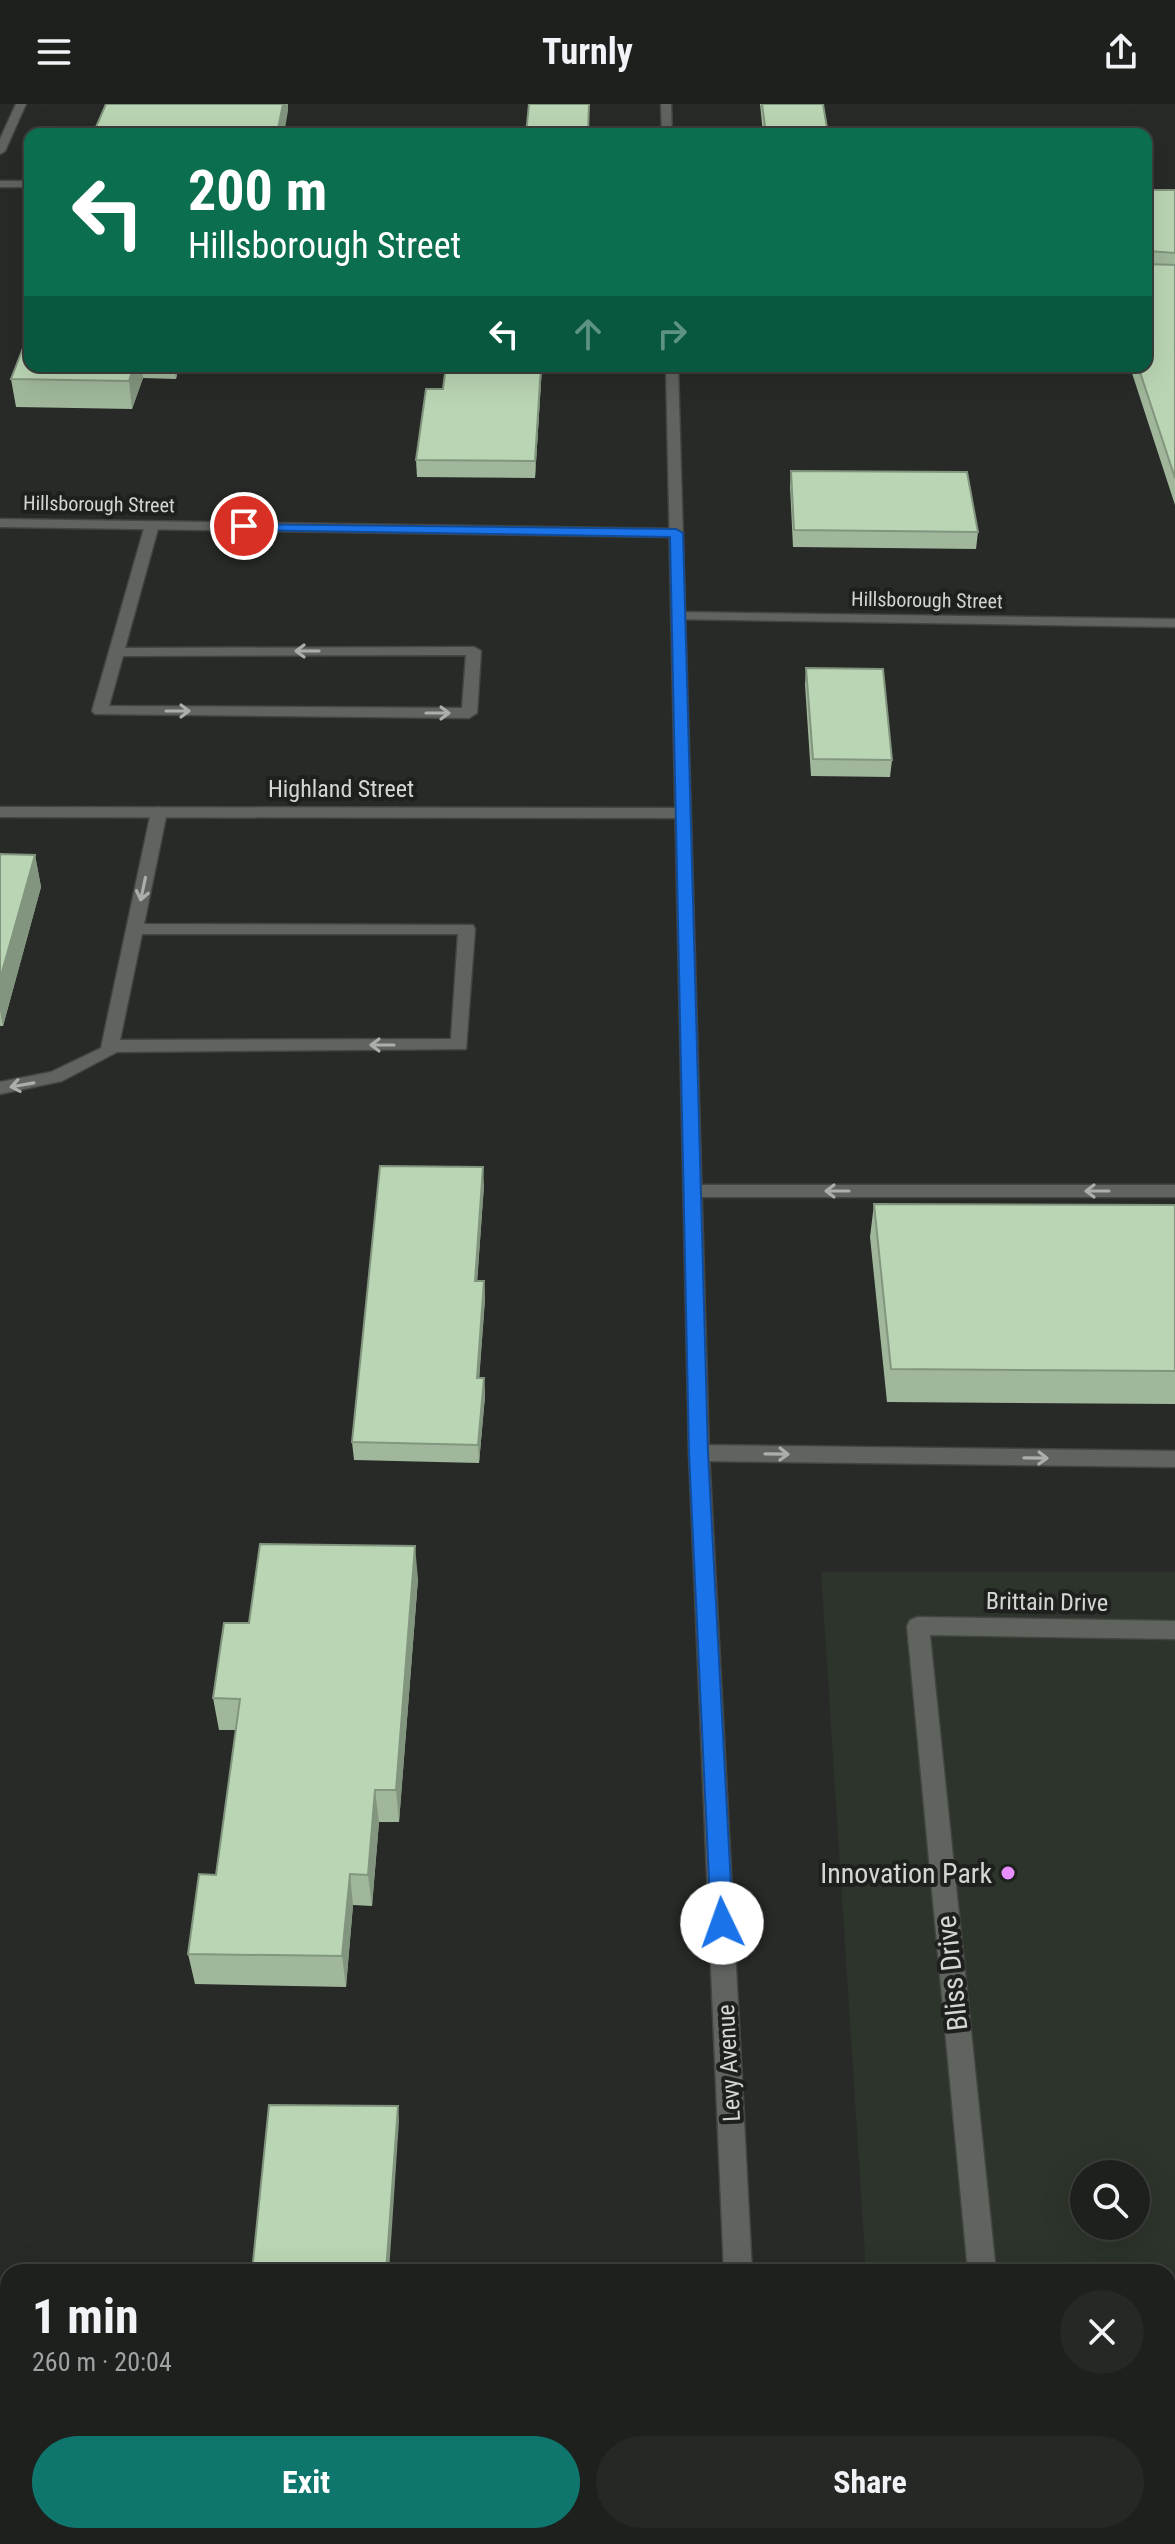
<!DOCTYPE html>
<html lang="en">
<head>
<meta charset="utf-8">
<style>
  body { margin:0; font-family:"Roboto Condensed",sans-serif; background:#252825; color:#f1f3f6; height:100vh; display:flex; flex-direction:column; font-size:30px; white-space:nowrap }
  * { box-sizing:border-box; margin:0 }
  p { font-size:26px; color:#a0a3a3 }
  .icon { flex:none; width:44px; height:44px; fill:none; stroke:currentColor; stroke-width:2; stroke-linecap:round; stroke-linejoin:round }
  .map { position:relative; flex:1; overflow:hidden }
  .sheet { position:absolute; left:0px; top:2160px; width:1176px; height:280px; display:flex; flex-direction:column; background:#1d201c; border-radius:24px 24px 0 0; box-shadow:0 8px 32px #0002,0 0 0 2px #3b3e3b }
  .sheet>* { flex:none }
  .top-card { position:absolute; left:24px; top:24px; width:1128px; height:244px; border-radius:16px; box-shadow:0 8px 32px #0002,0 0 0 2px #3b3e3b; background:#0b6e4f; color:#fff; overflow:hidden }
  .tools { position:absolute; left:1070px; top:2056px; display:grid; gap:16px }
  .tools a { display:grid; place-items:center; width:80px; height:80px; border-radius:50%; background:#1d201c; box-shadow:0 8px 32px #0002,0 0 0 2px #3b3e3b; font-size:40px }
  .pin { position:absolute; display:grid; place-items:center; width:68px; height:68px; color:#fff; margin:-34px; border:4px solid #fff; border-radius:50%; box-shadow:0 2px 8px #0007 }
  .me { position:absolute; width:88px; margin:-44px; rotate:357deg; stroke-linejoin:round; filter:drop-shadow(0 0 6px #0008) }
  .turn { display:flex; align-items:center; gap:28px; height:168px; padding:0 32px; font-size:36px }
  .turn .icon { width:104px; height:104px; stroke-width:2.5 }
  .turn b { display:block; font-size:56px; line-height:68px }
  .lanes { display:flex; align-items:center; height:76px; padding:0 32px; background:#0003; justify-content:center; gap:40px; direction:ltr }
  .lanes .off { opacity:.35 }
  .round { display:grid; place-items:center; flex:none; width:84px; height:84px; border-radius:42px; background:#252825 }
  .summary { display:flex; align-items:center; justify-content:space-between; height:136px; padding:0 32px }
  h1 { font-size:48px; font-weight:700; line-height:60px }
  .cta { display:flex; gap:16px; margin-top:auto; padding:16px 32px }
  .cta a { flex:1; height:92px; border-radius:48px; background:#0f766e; color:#fff; font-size:32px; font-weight:700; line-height:92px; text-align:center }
  .cta a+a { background:#252825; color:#f1f3f6 }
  header { display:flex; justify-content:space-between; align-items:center; height:104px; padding:0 32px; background:#1d201c; font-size:36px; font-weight:700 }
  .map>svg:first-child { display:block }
  .built { fill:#2d342b; fill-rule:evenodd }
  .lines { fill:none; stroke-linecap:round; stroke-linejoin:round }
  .service-casing { stroke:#434542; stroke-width:3 }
  .minor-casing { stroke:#434542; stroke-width:3 }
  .tertiary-casing { stroke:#434542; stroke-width:3 }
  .service { fill:#60645f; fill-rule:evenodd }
  .minor { fill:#60645f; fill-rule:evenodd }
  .tertiary { fill:#60645f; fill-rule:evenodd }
  .wall { fill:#a0b79b }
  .shaded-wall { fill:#82957e }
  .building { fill:#bad5b4; stroke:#82957e; stroke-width:2 }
  .oneway { stroke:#abaeaa }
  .route { fill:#1a73e8; stroke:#114b97; stroke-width:2 }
  .poi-dot { fill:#e88eff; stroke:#1d201c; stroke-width:3 }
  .labels { text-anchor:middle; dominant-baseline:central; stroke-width:8; stroke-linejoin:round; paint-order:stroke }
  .far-street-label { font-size:20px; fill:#d4d6d3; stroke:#1d201c }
  .street-label { font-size:24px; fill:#d4d6d3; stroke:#1d201c }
  .near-poi-label { font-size:28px; fill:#d4d6d3; stroke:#1d201c; text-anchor:end }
  .near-street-label { font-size:28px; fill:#d4d6d3; stroke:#1d201c }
</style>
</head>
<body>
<header><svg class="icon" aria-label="menu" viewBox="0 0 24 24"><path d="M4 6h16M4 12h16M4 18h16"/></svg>Turnly<svg class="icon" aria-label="share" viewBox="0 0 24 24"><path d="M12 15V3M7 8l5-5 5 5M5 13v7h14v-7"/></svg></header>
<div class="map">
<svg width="1175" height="2440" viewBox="0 0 1175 2440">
  <rect width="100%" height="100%" fill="#272a26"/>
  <!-- built -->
  <path class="built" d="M 821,1468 L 1175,1468 L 1175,2440 L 884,2440 L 883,2432 L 1168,2432 L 1168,2168 L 866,2168 ZM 1084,2070 L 1136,2070 L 1136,2122 L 1084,2122 Z"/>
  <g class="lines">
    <defs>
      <path id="service" d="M 152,417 L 159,421 L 125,544 L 474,543 L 481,547 L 477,609 L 469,614 L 95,610 L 92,607 L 145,421 ZM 466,551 L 462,604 L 109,602 L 123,552 Z
        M 159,703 L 167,708 L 144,820 L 473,821 L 475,825 L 466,945 L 117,948 L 62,977 L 0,990 L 0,978 L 51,968 L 101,944 L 151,708 ZM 142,830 L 458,830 L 451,935 L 120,936 Z
        M 692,1081 L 1175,1081 L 1175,1093 L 692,1093 L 683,1087 Z
        M 699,1341 L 1175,1347 L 1175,1363 L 699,1357 L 692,1355 L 689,1349 L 692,1343 Z"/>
      <path id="minor" d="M 16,0 L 26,0 L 5,47 L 0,50 L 0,35 Z
        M 0,77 L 30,77 L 30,83 L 0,83 Z
        M 0,415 L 676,425 L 683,429 L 676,433 L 0,423 Z
        M 678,508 L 1175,515 L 1175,523 L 673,515 L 671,512 Z
        M 0,703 L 681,704 L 689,709 L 681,714 L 0,713 Z
        M 918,1513 L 1175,1517 L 1175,1535 L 930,1531 L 996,2168 L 968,2168 L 907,1522 L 910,1516 Z
        M 993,2432 L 1023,2432 L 1024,2440 L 994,2440 Z"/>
      <path id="tertiary" d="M 661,0 L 671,0 L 672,30 L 662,30 Z
        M 666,262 L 678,262 L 709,1349 L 752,2168 L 724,2168 L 689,1349 Z
        M 731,2432 L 761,2432 L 761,2440 L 731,2440 Z"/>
    </defs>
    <!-- service casing -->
    <use href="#service" class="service-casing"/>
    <!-- minor casing -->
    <use href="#minor" class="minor-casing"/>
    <!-- tertiary casing -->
    <use href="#tertiary" class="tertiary-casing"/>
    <!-- service -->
    <use href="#service" class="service"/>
    <!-- minor -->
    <use href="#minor" class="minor"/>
    <!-- tertiary -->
    <use href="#tertiary" class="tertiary"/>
  </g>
  <!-- wall -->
  <path class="wall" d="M 760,0 L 823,0 L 828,30 L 763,30 Z
    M 1146,86 L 1175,86 L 1175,401 L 1130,263 L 1061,262 L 1146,262 Z
    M 30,262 L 179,262 L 176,275 L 143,274 L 132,305 L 16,303 L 11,275 Z
    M 446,262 L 542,262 L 535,374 L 417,373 L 416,356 L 443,285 Z
    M 791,367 L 978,428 L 976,445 L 793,443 L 790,383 Z
    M 806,564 L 892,656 L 890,673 L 811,672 L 805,581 Z
    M 0,750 L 35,751 L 41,783 L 3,922 L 0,922 Z
    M 484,1081 L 477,1177 L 484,1177 L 485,1195 L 479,1274 L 484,1274 L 485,1292 L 479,1359 L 354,1356 L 352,1338 Z
    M 874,1100 L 1175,1101 L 1175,1300 L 887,1298 L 870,1133 Z
    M 418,1475 L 399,1718 L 379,1718 L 372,1802 L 353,1801 L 346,1883 L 195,1880 L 188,1850 L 216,1771 L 236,1626 L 219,1626 L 213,1594 L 249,1519 Z"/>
  <!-- shaded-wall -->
  <path class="shaded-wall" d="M 283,0 L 288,0 L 288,7 L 284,30 L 277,30 Z
    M 134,262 L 142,262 L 143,274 L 132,305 L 129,277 Z
    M 174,262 L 179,262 L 176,275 Z
    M 541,262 L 542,262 L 535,374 L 535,357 Z
    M 35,751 L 41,783 L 3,922 L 0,907 L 0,875 Z
    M 483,1063 L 484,1081 L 476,1195 L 475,1177 Z
    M 484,1177 L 485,1195 L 478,1292 L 477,1274 Z
    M 484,1274 L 485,1292 L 479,1359 L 478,1341 Z
    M 415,1442 L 418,1475 L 399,1718 L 396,1686 Z
    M 375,1686 L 379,1718 L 372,1802 L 368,1771 Z
    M 350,1770 L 353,1801 L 346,1883 L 342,1852 Z
    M 398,2002 L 399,2017 L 389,2168 L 386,2168 Z"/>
  <!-- building -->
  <path class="building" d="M 106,0 L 283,0 L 277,30 L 93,30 Z
    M 529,0 L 589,0 L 588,30 L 526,30 Z
    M 762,0 L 823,0 L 828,30 L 766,30 Z
    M 1146,86 L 1175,86 L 1175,149 L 1149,147 L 1146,160 L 1175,161 L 1175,374 L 1138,262 L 1146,262 Z
    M 30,226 L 30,262 L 134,262 L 129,277 L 11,275 Z
    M 446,262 L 541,262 L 535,357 L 416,356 L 426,285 L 443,285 Z
    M 791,367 L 967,368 L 978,428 L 794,426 Z
    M 806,564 L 883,565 L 892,656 L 813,655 Z
    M 0,750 L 35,751 L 0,875 Z
    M 380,1062 L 483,1063 L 475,1177 L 484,1177 L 477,1274 L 484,1274 L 478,1341 L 352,1338 Z
    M 874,1100 L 1175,1101 L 1175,1267 L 891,1265 Z
    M 260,1440 L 415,1442 L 396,1686 L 375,1686 L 368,1771 L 350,1770 L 342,1852 L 188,1850 L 199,1770 L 216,1771 L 240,1595 L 213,1594 L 224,1519 L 249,1519 Z
    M 269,2001 L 398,2002 L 386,2168 L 252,2168 Z"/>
  <!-- one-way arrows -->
  <defs><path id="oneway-shaft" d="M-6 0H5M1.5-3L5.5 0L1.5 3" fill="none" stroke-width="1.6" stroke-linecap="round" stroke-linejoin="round" transform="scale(2)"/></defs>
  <g class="oneway">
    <use href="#oneway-shaft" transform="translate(307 547) rotate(180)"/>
    <use href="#oneway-shaft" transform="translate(178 607)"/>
    <use href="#oneway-shaft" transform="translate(438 609)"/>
    <use href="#oneway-shaft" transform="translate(143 785) rotate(102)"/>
    <use href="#oneway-shaft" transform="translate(382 941) rotate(180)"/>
    <use href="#oneway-shaft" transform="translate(22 981) rotate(170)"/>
    <use href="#oneway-shaft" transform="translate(837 1087) rotate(-180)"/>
    <use href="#oneway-shaft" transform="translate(1097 1087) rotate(-180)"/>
    <use href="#oneway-shaft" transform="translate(777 1350) rotate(1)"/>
    <use href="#oneway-shaft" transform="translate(1036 1354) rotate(1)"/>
  </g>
  <!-- route -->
  <path class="route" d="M 239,420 L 676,425 L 683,429 L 708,1349 L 733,1819 L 730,1826 L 722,1829 L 714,1826 L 711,1819 L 689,1349 L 670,433 L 244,426 L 239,425 Z"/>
  <!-- markers -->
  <circle class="poi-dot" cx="1008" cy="1769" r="8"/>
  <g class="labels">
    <!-- far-street labels -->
    <g class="far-street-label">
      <text transform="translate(99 400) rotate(1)">Hillsborough Street</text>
      <text transform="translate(927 496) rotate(1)">Hillsborough Street</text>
    </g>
    <!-- street labels -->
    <g class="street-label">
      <text x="341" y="685">Highland Street</text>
      <text transform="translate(1047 1498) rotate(1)">Brittain Drive</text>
      <text transform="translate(729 1959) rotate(-93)">Levy Avenue</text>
    </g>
    <!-- near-poi labels -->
    <g class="near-poi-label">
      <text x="992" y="1769">Innovation Park</text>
    </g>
    <!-- near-street labels -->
    <g class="near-street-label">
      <text transform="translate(952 1869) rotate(-96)">Bliss Drive</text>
    </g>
  </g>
</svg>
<div class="tools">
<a><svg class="icon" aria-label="search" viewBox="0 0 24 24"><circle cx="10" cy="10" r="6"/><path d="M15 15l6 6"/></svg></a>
</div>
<div class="pin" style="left:244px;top:422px;background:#d93025"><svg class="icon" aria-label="arrive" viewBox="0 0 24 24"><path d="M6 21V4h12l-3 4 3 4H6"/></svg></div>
<svg class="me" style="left:722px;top:1819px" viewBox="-20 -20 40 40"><circle r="19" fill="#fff"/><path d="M0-13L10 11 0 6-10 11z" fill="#1a73e8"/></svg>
<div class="top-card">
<div class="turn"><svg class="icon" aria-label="left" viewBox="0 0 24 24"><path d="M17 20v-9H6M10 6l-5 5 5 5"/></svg><div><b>200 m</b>Hillsborough Street</div></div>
<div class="lanes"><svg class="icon" aria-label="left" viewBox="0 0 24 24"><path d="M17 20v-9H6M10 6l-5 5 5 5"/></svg><svg class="icon off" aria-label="ahead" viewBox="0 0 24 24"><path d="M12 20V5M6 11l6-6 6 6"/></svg><svg class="icon off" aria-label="right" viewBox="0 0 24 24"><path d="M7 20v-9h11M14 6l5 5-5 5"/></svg></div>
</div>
<section class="sheet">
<div class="summary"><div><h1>1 min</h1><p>260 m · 20:04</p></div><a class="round"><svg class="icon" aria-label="close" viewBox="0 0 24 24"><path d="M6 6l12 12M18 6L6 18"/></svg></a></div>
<div class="cta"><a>Exit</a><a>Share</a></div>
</section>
</div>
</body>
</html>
